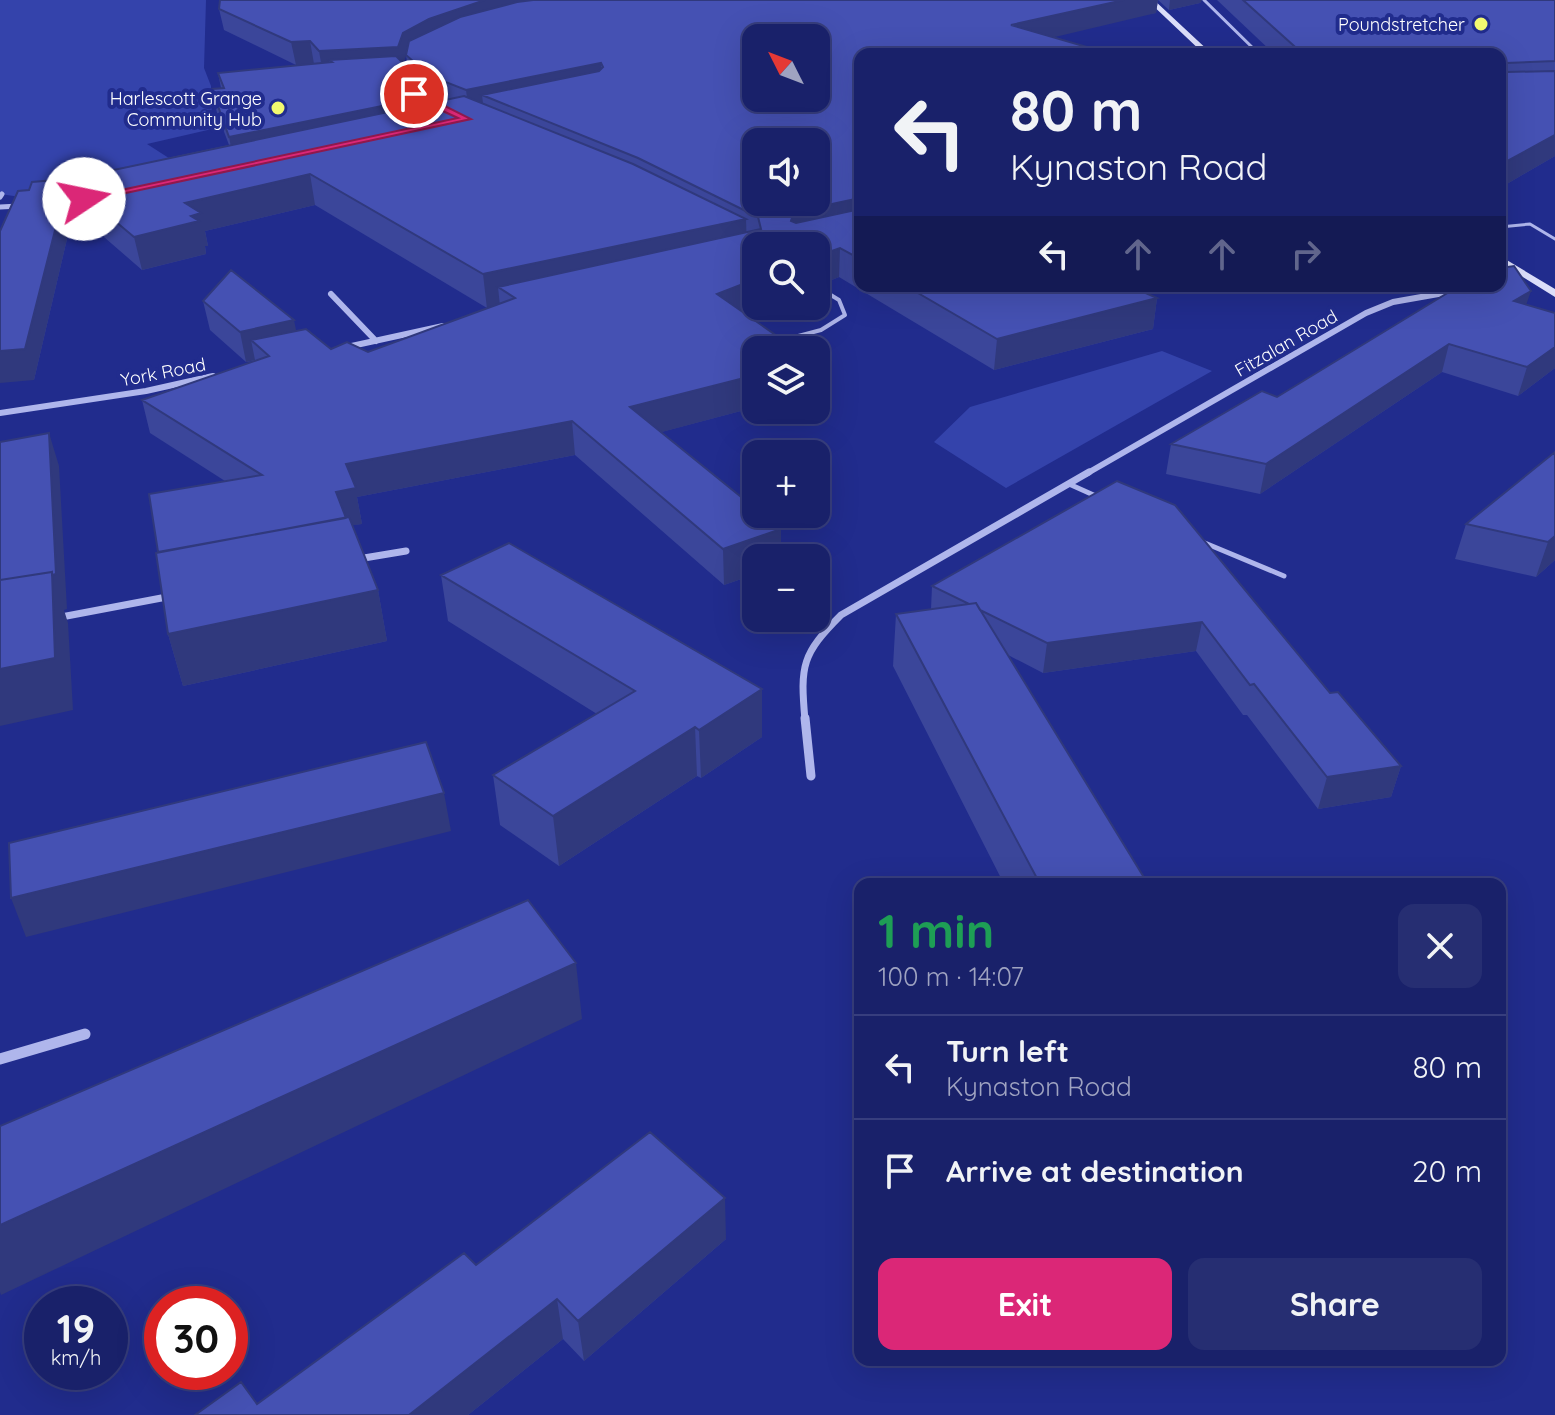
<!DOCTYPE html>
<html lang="en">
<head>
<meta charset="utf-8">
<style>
  body { margin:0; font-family:Quicksand,sans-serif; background:#262e72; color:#f1f3f6; height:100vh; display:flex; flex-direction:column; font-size:30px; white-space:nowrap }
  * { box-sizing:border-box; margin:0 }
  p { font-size:26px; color:#9fa3c1 }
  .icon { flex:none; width:44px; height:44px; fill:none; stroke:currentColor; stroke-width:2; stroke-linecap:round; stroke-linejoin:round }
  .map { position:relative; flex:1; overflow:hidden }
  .sheet { position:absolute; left:854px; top:878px; width:652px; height:488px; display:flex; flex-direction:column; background:#19216a; border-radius:16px; box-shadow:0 8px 32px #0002,0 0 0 2px #373e7e }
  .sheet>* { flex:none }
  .banner { position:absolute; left:854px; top:48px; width:652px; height:244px; border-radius:16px; box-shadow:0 8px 32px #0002,0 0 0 2px #373e7e; background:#19216a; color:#f1f3f6; overflow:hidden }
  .needle { width:52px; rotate:312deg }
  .buttons { position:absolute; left:742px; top:24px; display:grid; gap:16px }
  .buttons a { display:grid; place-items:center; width:88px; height:88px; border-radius:16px; background:#19216a; box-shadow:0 8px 32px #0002,0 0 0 2px #373e7e; font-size:40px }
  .speed { position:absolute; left:24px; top:1286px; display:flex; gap:16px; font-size:40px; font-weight:700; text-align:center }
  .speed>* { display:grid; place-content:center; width:104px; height:104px; border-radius:50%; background:#19216a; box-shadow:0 8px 32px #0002,0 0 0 2px #373e7e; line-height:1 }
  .speed small { font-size:20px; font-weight:400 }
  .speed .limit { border:12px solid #d22; background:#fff; color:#111 }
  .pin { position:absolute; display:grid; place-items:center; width:68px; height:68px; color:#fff; margin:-34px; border:4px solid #fff; border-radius:50%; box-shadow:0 2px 8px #0007 }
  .me { position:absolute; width:88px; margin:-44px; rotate:79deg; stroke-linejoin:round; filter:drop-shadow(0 0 6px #0008) }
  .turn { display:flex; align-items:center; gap:28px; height:168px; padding:0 24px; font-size:36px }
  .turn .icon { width:104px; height:104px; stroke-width:2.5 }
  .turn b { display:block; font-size:56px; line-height:68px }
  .lanes { display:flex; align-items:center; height:76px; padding:0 24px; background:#0003; justify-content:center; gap:40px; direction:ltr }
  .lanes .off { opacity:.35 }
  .round { display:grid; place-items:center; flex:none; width:84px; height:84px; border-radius:16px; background:#262e72 }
  .summary { display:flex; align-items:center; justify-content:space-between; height:136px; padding:0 24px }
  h1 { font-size:48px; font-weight:800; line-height:60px; color:#1e9e55 }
  .action { display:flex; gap:16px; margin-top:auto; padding:16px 24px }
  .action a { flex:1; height:92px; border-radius:16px; background:#db2777; color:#fff; font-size:32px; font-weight:800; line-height:92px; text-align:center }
  .action a+a { background:#262e72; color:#f1f3f6 }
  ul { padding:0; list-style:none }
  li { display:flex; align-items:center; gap:24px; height:104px; padding:0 24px; border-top:2px solid #373e7e }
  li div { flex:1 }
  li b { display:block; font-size:30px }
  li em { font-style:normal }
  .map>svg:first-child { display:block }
  .green { fill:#3443ab }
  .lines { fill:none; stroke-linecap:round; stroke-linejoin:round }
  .lane-far2 { stroke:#afb6ec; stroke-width:3 }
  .lane-far1 { stroke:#afb6ec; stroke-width:4 }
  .lane { stroke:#afb6ec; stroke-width:5 }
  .street-far4 { stroke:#afb6ec; stroke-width:5 }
  .street-far3 { stroke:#afb6ec; stroke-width:6 }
  .street-far2 { stroke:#afb6ec; stroke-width:7 }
  .street-far1 { stroke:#afb6ec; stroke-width:9 }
  .street { stroke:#afb6ec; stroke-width:11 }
  .secondary { fill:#dbdef9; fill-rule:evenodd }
  .wall { fill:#3b469a; fill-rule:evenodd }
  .shaded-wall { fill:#30397d }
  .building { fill:#4551b3; stroke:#30397d; stroke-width:2; fill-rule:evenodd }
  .route { fill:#db2777; stroke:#8e194d; stroke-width:2 }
  .poi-dot { fill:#f3f970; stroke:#212c8d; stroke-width:3 }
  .labels { text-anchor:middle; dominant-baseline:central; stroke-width:8; stroke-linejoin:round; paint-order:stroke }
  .far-poi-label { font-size:18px; fill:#fff; stroke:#212c8d; text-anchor:end }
  .far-street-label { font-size:18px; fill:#fff; stroke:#212c8d }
</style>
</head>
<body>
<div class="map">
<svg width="1555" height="1415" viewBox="0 0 1555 1415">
  <rect width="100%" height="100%" fill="#212c8d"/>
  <!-- green -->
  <path class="green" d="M 0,0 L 206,0 L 204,68 L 211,86 L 212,129 L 147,144 L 189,171 L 48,201 L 0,194 Z
    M 1162,351 L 1212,371 L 1006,488 L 934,442 L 970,407 Z"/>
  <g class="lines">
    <!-- lane-far2 -->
    <path class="lane-far2" d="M 1204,0 L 1259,54
      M 1500,227 L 1530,224 L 1555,239"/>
    <!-- lane-far1 -->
    <path class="lane-far1" d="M 787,339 L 821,330 L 845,315 L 839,300 L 816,286"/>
    <!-- lane -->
    <path class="lane" d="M 1069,484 L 1098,497
      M 1200,541 L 1284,576"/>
    <!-- street-far4 -->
    <path class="street-far4" d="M 0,197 L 2,194
      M 0,207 L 19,206"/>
    <!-- street-far3 -->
    <path class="street-far3" d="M 331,294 L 376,341
      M 347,347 L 443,326
      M 0,413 L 146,391 L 213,376
      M 1086,474 L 1366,313 L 1393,302 L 1461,290"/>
    <!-- street-far2 -->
    <path class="street-far2" d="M 358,559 L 406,551
      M 56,618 L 172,596
      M 805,720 C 800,665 802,654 841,615 L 1089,472"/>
    <!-- street-far1 -->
    <path class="street-far1" d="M 805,718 L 811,776"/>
    <!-- street -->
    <path class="street" d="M 0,1059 L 85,1034"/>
    <!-- secondary -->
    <path class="secondary" d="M 1147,0 L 1154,0 L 1212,54 L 1204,54 Z
      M 1500,256 L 1555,289 L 1555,297 L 1500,263 Z"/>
  </g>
  <!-- wall -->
  <path class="wall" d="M 220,0 L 1158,0 L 1156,13 L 860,54 L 860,286 L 1130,286 L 1157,298 L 1153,329 L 994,370 L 839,277 L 822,284 L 816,281 L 816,246 L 745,314 L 756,350 L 756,407 L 661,432 L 781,529 L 781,558 L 756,558 L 756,574 L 724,585 L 575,455 L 357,497 L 362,524 L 352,525 L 378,590 L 387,641 L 183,686 L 168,634 L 158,552 L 225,481 L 150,433 L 142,400 L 254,361 L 246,362 L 210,330 L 203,301 L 296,331 L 331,349 L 368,352 L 487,308 L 315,205 L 205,231 L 208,246 L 205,246 L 206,254 L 142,270 L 74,211 L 74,209 L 34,380 L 29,190 L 68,179 L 229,145 L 217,113 L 212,89 L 221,88 L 218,73 L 296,65 L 224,30 L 219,9 ZM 406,55 L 408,69 L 403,63 Z
    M 1158,0 L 1202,0 L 1200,3 L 1169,10 Z
    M 1217,0 L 1555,0 L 1555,156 L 1500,188 L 1500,54 L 1274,54 Z
    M 1526,305 L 1555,313 L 1555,368 L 1518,396 L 1442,372 L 1260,494 L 1166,474 L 1171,444 L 1277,397 Z
    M 1555,452 L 1555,560 L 1536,577 L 1455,559 L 1466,524 Z
    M 1117,481 L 1330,693 L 1401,766 L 1391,797 L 1318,809 L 1247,715 L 1243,715 L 1196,651 L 1043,673 L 1008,655 L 1148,884 L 1004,884 L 893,666 L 896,614 L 931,609 L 932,586 Z
    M 441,575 L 762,689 L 762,737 L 701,778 L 697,776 L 559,866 L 500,825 L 493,775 L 597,714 L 448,621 Z
    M 726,1239 L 584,1361 L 563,1339 L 468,1415 L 195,1415 L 257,1404 L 476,1265 Z"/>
  <!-- shaded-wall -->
  <path class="shaded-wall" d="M 485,0 L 611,0 L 432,41 L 406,56 L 401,70 L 332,62 L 329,60 L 331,74 L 323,74 L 319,51 L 403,33 L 429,19 Z
    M 1124,0 L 1158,0 L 1156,13 L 1009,48 L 1011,25 Z
    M 1170,0 L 1202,0 L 1200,3 L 1169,10 Z
    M 310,41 L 314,64 L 296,65 L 291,42 Z
    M 601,63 L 602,86 L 482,95 L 484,111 L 469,114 L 466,90 Z
    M 446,93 L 449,117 L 234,162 L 229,137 Z
    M 1555,135 L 1555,156 L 1500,188 L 1500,165 Z
    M 310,174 L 315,205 L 205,231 L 208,246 L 205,246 L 206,254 L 142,270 L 134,237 L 185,203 Z
    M 67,183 L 74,209 L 34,380 L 0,383 L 0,351 Z
    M 860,198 L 859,226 L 792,246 L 791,221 L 794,212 Z
    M 746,219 L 747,251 L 498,287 L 500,306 L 487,309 L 483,274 Z
    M 840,248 L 839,277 L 822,284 L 823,254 Z
    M 756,279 L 756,306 L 765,306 L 718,325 L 717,294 Z
    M 1531,291 L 1522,317 L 1514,301 Z
    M 1157,298 L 1153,329 L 994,370 L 997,339 Z
    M 294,320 L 300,350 L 251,340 L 255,360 L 246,362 L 240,332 Z
    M 1449,344 L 1442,372 L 1260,494 L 1266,464 Z
    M 1555,347 L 1555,368 L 1518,396 L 1527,367 Z
    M 756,375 L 756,407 L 632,440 L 630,407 Z
    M 572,421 L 575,455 L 357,497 L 362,524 L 348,526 L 336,492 L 346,464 Z
    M 49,433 L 59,466 L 67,609 L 64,610 L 68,623 L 73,710 L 0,726 L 0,669 Z
    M 781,529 L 781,558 L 756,558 L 756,574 L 724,585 L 723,549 Z
    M 1555,536 L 1555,560 L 1536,577 L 1548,542 Z
    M 378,590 L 387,641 L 183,686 L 168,634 Z
    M 1202,622 L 1196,651 L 1043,673 L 1047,643 Z
    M 762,689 L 762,737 L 701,778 L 699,730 Z
    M 695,727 L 697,776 L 559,866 L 553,816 Z
    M 1401,766 L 1391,797 L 1318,809 L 1327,777 Z
    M 444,793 L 451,831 L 26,937 L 11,898 Z
    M 576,963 L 582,1019 L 1,1295 L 0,1292 L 0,1225 Z
    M 725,1198 L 726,1239 L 584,1361 L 578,1321 Z
    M 557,1299 L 563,1339 L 468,1415 L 409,1415 Z"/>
  <!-- building -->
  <path class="building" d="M 220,0 L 485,0 L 429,19 L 403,33 L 398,47 L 319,51 L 310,41 L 291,42 L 219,9 Z
    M 533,0 L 1124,0 L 1011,25 L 1111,54 L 860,54 L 860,198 L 794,212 L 791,221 L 796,223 L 860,209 L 860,259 L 840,248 L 823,254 L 816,252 L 816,246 L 756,246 L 756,279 L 717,294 L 797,350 L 756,350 L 756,375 L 630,407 L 756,509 L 756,514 L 762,514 L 781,529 L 723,549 L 572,421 L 346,464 L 356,488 L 336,492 L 346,518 L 158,552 L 149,494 L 262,475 L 142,400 L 269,356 L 251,340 L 306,329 L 331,349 L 347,342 L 368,352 L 515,298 L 498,287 L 761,229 L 758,217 L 638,158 L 482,95 L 599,71 L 603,67 L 601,63 L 466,90 L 430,76 L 406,55 L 409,41 L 460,17 L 517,2 ZM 756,38 L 816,38 L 816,98 L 756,98 ZM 756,142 L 816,142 L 816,202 L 756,202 Z
    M 1243,0 L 1555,0 L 1555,61 L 1506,63 L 1502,69 L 1507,72 L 1555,71 L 1555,135 L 1500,165 L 1500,54 L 1303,54 Z
    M 396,56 L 424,84 L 446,93 L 229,137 L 212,89 L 224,88 L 218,73 L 332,62 L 329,60 Z
    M 464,96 L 633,164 L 746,219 L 483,274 L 310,174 L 185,203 L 201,213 L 191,216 L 199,221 L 134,237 L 66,180 Z
    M 67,179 L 67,181 L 66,180 L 67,183 L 25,349 L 0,351 L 0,231 L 18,191 L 29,190 L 32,182 Z
    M 1514,266 L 1531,291 L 1514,301 L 1555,313 L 1555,347 L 1527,367 L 1449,344 L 1266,464 L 1171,444 L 1262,391 L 1277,397 L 1459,286 L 1500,286 L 1500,268 Z
    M 231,270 L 294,320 L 240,332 L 203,301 Z
    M 906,286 L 1130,286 L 1157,298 L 997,339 Z
    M 49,433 L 56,574 L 52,575 L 52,572 L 0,580 L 0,442 Z
    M 1555,452 L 1555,536 L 1548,542 L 1466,524 Z
    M 1117,481 L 1175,505 L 1330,693 L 1338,692 L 1401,766 L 1327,777 L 1254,684 L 1250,685 L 1202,622 L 1047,643 L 980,610 L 976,603 L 969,604 L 932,586 Z
    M 349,517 L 378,590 L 168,634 L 156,553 Z
    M 509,543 L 762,689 L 699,730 L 695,727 L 553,816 L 493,775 L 635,691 L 441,575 Z
    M 52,572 L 55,658 L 0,669 L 0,580 Z
    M 976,603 L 1148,884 L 1040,884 L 896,614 Z
    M 426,742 L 444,793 L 11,898 L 9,843 Z
    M 528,900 L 576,963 L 0,1225 L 0,1126 Z
    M 650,1132 L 725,1198 L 578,1321 L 557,1299 L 409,1415 L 195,1415 L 241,1382 L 257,1404 L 464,1253 L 476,1265 Z"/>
  <!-- route -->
  <path class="route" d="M 410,92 L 417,92 L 471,119 L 84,202 L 79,199 L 458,118 L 410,96 Z"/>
  <!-- markers -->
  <g class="poi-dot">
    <circle cx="1481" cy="24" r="8"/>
    <circle cx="278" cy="108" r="8"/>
  </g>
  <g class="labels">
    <!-- far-poi labels -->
    <g class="far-poi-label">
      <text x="1465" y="24">Poundstretcher</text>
      <text x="262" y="98">Harlescott Grange<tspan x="262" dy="21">Community Hub</tspan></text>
    </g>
    <!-- far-street labels -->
    <g class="far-street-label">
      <text transform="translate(1286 343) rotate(-30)">Fitzalan Road</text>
      <text transform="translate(163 372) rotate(-11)">York Road</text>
    </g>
  </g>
</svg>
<div class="buttons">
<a><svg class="needle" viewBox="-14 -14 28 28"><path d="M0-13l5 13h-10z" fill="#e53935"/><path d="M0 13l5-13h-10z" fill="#9fa3c1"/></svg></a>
<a><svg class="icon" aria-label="sound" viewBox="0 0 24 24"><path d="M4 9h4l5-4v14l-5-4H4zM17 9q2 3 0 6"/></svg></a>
<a><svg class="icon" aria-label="search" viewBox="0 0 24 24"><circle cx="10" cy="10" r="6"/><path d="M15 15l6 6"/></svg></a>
<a><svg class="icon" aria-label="layers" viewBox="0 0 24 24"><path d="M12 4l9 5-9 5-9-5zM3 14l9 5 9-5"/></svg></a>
<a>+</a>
<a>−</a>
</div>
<div class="speed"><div>19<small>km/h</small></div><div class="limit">30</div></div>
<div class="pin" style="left:414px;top:94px;background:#d93025"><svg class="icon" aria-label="arrive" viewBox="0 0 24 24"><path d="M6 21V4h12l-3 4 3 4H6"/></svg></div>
<svg class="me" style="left:84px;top:199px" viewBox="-20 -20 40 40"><circle r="19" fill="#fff"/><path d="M0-13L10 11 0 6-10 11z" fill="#db2777"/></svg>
<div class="banner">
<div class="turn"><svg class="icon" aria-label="left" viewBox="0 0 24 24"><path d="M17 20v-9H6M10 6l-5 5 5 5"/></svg><div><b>80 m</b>Kynaston Road</div></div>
<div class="lanes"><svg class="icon" aria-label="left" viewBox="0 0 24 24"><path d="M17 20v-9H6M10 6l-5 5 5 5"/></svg><svg class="icon off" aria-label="ahead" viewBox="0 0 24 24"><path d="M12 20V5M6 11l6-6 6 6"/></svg><svg class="icon off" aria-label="ahead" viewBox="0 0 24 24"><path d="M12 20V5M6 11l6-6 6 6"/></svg><svg class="icon off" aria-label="right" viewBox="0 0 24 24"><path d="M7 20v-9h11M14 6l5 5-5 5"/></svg></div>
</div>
<section class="sheet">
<div class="summary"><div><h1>1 min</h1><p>100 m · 14:07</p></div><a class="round"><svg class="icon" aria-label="close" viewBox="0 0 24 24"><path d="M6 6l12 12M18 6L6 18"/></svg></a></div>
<ul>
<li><svg class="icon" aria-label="left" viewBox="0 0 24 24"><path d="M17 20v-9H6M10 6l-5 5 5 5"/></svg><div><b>Turn left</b><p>Kynaston Road</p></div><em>80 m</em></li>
<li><svg class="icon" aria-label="arrive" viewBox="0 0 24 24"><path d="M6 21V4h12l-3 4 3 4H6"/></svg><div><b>Arrive at destination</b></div><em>20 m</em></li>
</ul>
<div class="action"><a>Exit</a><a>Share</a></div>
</section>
</div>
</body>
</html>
